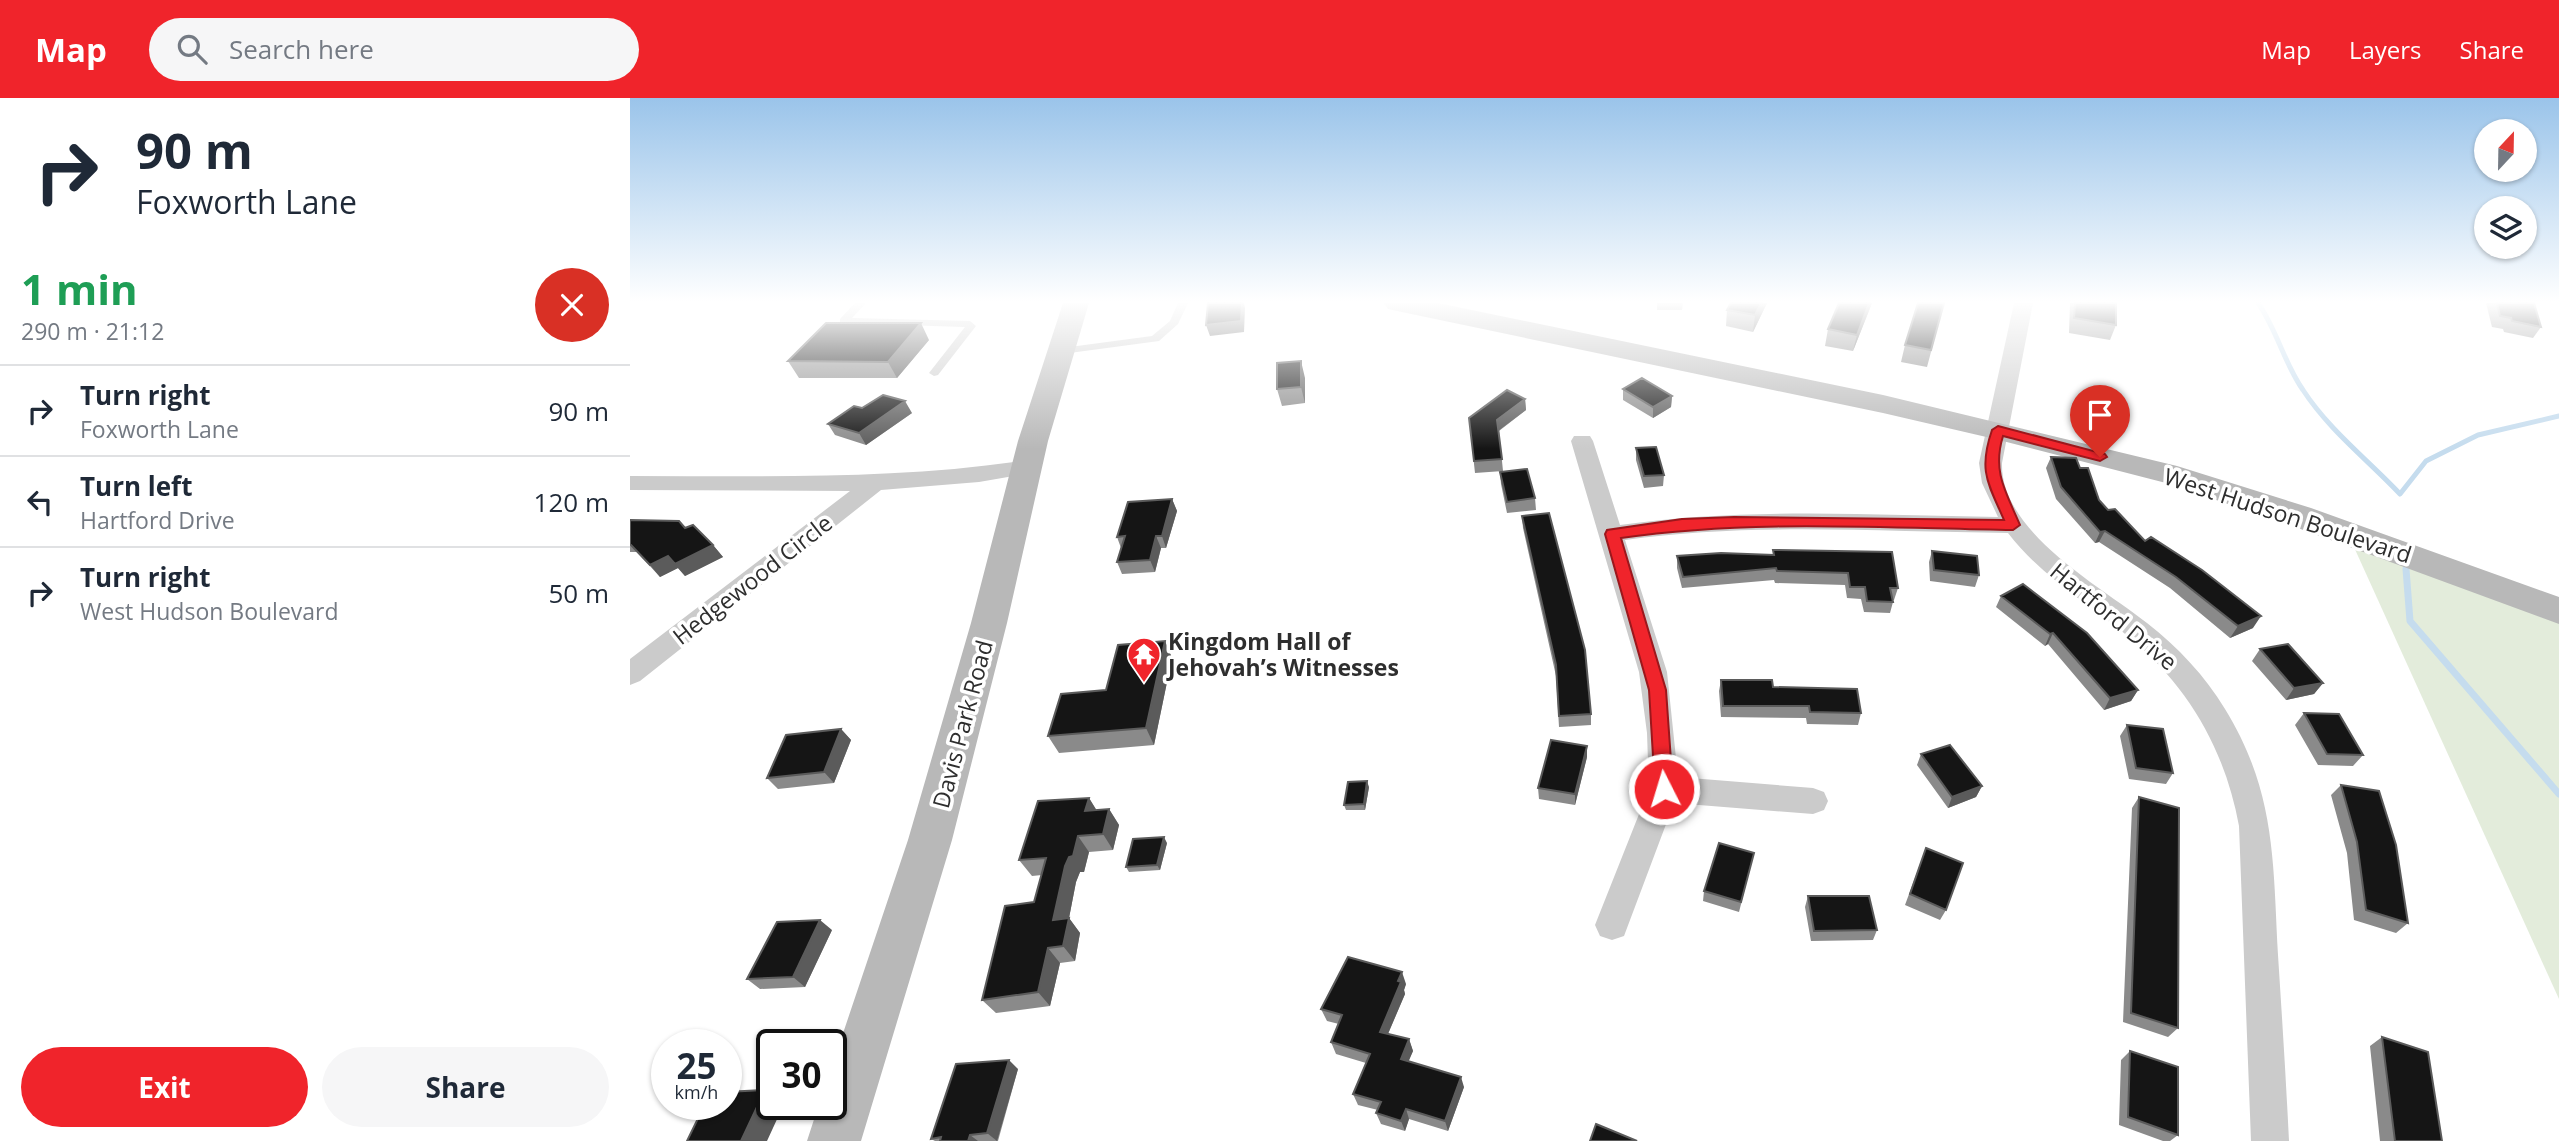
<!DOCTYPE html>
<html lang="en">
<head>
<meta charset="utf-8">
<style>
  body { margin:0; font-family:"Open Sans",sans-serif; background:#f6f6f7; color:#1f2937; height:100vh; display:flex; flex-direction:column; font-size:26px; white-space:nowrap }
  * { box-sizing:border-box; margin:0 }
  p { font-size:23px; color:#747a83 }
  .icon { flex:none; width:38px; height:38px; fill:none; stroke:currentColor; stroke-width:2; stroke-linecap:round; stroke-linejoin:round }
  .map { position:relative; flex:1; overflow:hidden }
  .details { display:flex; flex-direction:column; background:#fff; width:630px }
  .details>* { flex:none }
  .banner { background:#fff; color:#1f2937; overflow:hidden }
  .needle { width:46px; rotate:22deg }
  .fabs { position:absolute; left:1844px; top:21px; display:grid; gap:14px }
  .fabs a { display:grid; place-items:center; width:63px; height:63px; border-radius:50%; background:#fff; box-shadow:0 2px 5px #0004; font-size:35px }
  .speed { position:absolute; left:21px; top:931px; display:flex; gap:14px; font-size:35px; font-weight:700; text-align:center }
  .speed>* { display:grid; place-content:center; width:91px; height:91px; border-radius:50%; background:#fff; box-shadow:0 2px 5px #0004; line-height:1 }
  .speed small { font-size:18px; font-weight:400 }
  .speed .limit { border:4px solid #111; border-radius:10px; background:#fff; color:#111 }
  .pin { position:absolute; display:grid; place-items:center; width:60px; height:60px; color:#fff; margin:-72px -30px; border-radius:50% 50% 50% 0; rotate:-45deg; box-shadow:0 0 7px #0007 }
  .pin .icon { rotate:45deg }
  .me { position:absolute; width:77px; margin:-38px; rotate:355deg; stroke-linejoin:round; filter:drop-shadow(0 0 5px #0008) }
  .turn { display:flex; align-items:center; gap:24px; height:147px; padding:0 21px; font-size:32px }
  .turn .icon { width:91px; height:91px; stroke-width:2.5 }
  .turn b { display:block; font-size:49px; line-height:60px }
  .round { display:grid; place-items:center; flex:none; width:74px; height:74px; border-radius:37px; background:#f6f6f7 }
  .headline { display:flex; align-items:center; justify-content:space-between; height:119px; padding:0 21px }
  h1 { font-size:42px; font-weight:700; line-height:52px; color:#1e9e55 }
  .cta { display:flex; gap:14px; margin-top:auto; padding:14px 21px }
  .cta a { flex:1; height:80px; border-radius:42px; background:#f0242b; color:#fff; font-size:28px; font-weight:700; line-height:80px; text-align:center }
  .cta a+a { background:#f6f6f7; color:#1f2937 }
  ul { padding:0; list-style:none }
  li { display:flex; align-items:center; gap:21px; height:91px; padding:0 21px; border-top:2px solid #e0e1e3 }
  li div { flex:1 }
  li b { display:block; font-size:26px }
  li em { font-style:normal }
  header { display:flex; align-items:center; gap:42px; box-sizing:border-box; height:98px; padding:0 35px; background:#f0242b; color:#fff }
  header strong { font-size:33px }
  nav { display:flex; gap:38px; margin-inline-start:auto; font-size:24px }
  .search { width:490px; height:63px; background:#f6f6f7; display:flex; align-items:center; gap:18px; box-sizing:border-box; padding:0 24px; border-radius:38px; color:#747a83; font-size:26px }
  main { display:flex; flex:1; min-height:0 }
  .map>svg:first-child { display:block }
  .green { fill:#e3ecdb }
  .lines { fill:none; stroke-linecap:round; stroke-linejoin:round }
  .stream-far1 { stroke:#c5dcee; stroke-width:5 }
  .stream { stroke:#c5dcee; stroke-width:7 }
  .service { fill:#cbcbcb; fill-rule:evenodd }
  .minor { fill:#cbcbcb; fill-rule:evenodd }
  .secondary { fill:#b8b8b8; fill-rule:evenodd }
  .wall { fill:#8a8a8a }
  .shaded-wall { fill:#5b5b5b }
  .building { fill:#151515; stroke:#5b5b5b; stroke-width:2 }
  .route { fill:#f0242b; stroke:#9c171c; stroke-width:2 }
  .labels { text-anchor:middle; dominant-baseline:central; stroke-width:7; stroke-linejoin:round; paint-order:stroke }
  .street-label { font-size:23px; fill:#2e2e2e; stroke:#fff }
  .poi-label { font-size:23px; font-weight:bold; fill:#2e2e2e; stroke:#fff; text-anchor:start }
</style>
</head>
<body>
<header>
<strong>Map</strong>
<div class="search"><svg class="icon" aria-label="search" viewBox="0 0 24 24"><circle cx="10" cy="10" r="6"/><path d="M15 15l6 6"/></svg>Search here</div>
<nav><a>Map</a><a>Layers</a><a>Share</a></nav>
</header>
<main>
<section class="details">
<div class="banner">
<div class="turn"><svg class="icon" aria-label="right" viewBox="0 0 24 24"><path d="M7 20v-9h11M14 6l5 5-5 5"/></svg><div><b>90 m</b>Foxworth Lane</div></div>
</div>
<div class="headline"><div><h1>1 min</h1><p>290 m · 21:12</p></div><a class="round" style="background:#d93025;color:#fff"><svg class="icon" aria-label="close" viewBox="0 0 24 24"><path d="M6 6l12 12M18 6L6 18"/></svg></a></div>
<ul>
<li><svg class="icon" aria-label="right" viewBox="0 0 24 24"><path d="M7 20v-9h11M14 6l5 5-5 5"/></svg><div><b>Turn right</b><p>Foxworth Lane</p></div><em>90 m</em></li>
<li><svg class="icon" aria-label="left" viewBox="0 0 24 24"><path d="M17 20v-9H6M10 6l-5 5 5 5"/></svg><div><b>Turn left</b><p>Hartford Drive</p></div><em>120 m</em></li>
<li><svg class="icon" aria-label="right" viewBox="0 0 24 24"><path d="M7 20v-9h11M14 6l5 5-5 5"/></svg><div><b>Turn right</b><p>West Hudson Boulevard</p></div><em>50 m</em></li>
</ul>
<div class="cta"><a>Exit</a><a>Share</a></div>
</section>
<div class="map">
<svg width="1929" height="1043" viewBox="0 0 1929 1043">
  <rect width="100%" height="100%" fill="#fff"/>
  <!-- green -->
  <path class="green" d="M 1723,447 L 1929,524 L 1929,901 Z"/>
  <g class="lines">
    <!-- stream-far1 -->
    <path class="stream-far1" d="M 1628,205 C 1647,232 1654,265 1673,292 C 1699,332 1738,362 1770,396 L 1796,363 L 1848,337 L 1929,318"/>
    <!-- stream -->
    <path class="stream" d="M 1776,471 L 1780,523 L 1929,696"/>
    <!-- service -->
    <path class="service" d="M 225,205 L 236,205 L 222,220 L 340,223 L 346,228 L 308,277 L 304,278 L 299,275 L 335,229 L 210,225 L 210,221 Z
      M 548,205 L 558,205 L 548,226 L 529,243 L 432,256 L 427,253 L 432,250 L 522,238 L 540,223 Z"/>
    <!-- minor -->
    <path class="minor" d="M 1384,205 L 1403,205 L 1372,365 C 1370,434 1470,488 1517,525 C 1548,549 1575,578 1595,611 C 1646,694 1643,764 1648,857 C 1652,919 1656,981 1659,1043 L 1621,1043 L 1609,728 C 1595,652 1559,589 1499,539 C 1457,505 1412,479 1378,435 C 1251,434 1121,424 995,442 L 1037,574 L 1048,679 L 1183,690 L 1194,694 L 1198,703 L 1194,712 L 1183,716 L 1044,705 L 994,838 L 982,842 L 970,838 L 965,827 L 1019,691 L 1017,635 L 1009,574 L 941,343 L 944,338 L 960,338 L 963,343 L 990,427 C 1115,409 1242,417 1368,419 L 1352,385 L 1349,365 Z
      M 398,362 L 406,364 L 409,369 L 406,374 L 349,384 L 251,392 L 10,583 L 0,587 L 0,561 L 220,393 L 0,392 L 0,378 C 133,378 266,382 398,362 Z"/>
    <!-- secondary -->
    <path class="secondary" d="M 433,205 L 459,205 L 418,343 L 377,525 L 322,742 L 231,1043 L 177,1043 L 189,1006 L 201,1006 L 201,971 L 278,742 L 341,525 L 388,343 Z
      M 754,205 L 808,205 L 1253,297 L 1547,368 L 1681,410 L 1929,499 L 1929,526 L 1657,426 L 1536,385 L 1365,341 L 1253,315 L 767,213 L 758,211 Z"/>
  </g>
  <!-- wall -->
  <path class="wall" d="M 1027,205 L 1053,205 L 1052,212 L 1027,212 Z
    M 1101,205 L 1137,205 L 1123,234 L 1096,228 L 1097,212 Z
    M 1209,205 L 1242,205 L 1223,253 L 1195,248 L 1198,231 Z
    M 1314,205 L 1297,269 L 1271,264 L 1275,247 Z
    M 1440,205 L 1486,205 L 1486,227 L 1480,242 L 1439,235 Z
    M 1856,205 L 1904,205 L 1911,229 L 1903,240 L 1874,234 L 1873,231 L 1862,229 Z
    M 299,242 L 267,280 L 169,280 L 158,263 Z
    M 675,280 L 675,305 L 652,308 L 647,291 Z
    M 993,291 L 1042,298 L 1041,309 L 1023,320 L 993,302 Z
    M 895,301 L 896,312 L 869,333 L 873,373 L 845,375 L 839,320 Z
    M 232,310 L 282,315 L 236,347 L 205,337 L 198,326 Z
    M 1006,350 L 1034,377 L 1033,388 L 1014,390 L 1006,362 Z
    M 1421,359 L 1450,370 L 1469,402 L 1478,412 L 1515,443 L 1623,530 L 1600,540 L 1540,490 L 1469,444 L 1465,445 L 1426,401 L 1416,370 Z
    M 870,374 L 905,400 L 906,412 L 877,415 L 871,386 Z
    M 542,401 L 547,413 L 536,450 L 531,450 L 525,474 L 492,476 L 487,464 L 491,450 L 487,439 Z
    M 892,418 L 961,616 L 961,627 L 929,629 L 926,578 L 893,430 Z
    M 0,422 L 55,430 L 83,447 L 93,459 L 55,478 L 48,470 L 30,479 L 7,454 L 0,454 Z
    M 1143,452 L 1268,490 L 1264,502 L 1263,502 L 1263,504 L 1260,515 L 1234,514 L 1231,501 L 1217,500 L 1215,487 L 1145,485 L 1144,482 L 1052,490 L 1047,470 L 1047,458 L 1143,457 Z
    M 1302,453 L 1349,477 L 1345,489 L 1300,483 L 1299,464 Z
    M 1371,498 L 1508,592 L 1501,603 L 1474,612 L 1418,546 L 1415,548 L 1366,509 Z
    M 535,543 L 542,560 L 524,647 L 429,655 L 418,638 L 476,592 Z
    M 1630,551 L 1693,585 L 1684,596 L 1656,602 L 1622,563 Z
    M 1091,582 L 1143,589 L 1231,615 L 1228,627 L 1177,626 L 1176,620 L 1091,619 L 1089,593 Z
    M 1674,615 L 1733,657 L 1723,668 L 1688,667 L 1665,627 Z
    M 1497,627 L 1543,675 L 1536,686 L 1499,681 L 1490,638 Z
    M 211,631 L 221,642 L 204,685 L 148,691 L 137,680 Z
    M 1291,656 L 1352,688 L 1346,699 L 1318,710 L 1287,667 Z
    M 957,659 L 945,707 L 909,701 L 908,690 Z
    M 1711,687 L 1778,825 L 1766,835 L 1724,822 L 1717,755 L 1701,697 Z
    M 739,689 L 735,712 L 716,712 L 714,707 Z
    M 1509,699 L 1548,930 L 1538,939 L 1493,924 L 1502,710 Z
    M 459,700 L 466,712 L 479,711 L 489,727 L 483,752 L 459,754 L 454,774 L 450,774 L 446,784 L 439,820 L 450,835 L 445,863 L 430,865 L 420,908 L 366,915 L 352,902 L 404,804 L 412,777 L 402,778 L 389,762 Z
    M 537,745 L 530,772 L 499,774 L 496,769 Z
    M 1296,750 L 1316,812 L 1310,822 L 1275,807 Z
    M 1124,755 L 1109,814 L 1073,803 L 1074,793 Z
    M 1178,798 L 1247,832 L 1243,842 L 1181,843 L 1175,809 Z
    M 202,832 L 175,889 L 130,891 L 117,881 Z
    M 776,886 L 774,892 L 775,896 L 758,936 L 779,941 L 783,953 L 778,963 L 834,989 L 818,1033 L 779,1021 L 775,1033 L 751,1026 L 746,1015 L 748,1012 L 728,1007 L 723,996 L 736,965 L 706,956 L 701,944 L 709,926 L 697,923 L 691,911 Z
    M 1752,939 L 1812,1043 L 1750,1043 L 1740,948 Z
    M 1500,953 L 1548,1037 L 1540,1043 L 1533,1043 L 1489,1027 L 1491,962 Z
    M 388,971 L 368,1043 L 305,1043 L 301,1041 Z"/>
  <!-- shaded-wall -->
  <path class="shaded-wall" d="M 612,205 L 614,205 L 615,210 L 614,234 L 580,238 L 576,227 Z
    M 1131,205 L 1137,205 L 1123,234 L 1125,217 Z
    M 1239,205 L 1242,205 L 1223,253 L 1227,237 Z
    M 291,225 L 299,242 L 267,280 L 258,264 Z
    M 671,263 L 675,280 L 675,305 L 671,289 Z
    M 1042,298 L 1041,309 L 1023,320 L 1023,309 Z
    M 895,301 L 896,312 L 868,333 L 867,322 Z
    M 275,303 L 282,315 L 236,347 L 229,335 Z
    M 542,401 L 547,413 L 536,450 L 532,438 Z
    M 1475,433 L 1469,444 L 1465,445 L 1470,434 Z
    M 526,438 L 531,450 L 525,474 L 520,462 Z
    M 83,447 L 93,459 L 55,478 L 48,470 L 30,479 L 20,467 L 38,458 Z
    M 1631,518 L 1623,530 L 1600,540 L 1608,528 Z
    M 1423,535 L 1418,546 L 1415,548 L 1420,536 Z
    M 535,543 L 542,560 L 524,647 L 516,630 Z
    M 1693,585 L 1684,596 L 1656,602 L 1664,590 Z
    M 1508,592 L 1501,603 L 1474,612 L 1480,600 Z
    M 211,631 L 221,642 L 204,685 L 194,674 Z
    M 957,648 L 957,659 L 945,707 L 945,696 Z
    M 737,683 L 739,689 L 735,712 L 734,706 Z
    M 1352,688 L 1346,699 L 1318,710 L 1322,699 Z
    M 459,700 L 469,716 L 455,713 Z
    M 479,711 L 489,727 L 483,752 L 473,736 Z
    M 448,738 L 459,754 L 454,774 L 450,774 L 446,784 L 439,820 L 450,835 L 445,863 L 433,848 L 423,822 L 435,768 Z
    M 534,739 L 537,745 L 530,772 L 527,767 Z
    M 190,822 L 202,832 L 175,889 L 163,879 Z
    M 418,850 L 430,865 L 420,908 L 408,894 Z
    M 772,874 L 776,886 L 774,892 L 775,896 L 754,945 L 750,934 Z
    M 779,941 L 783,953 L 775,972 L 771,961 Z
    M 379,962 L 388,971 L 367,1043 L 357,1035 Z
    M 831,979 L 834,989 L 818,1033 L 815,1023 Z
    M 135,992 L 142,996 L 142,1006 L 154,1006 L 137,1043 L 111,1043 Z
    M 776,1011 L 779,1021 L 775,1033 L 771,1023 Z
    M 340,1037 L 348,1043 L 338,1043 Z"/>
  <!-- building -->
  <path class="building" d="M 578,205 L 612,205 L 611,223 L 576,227 Z
    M 1101,205 L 1131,205 L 1125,217 L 1097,212 Z
    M 1209,205 L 1239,205 L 1227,237 L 1198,231 Z
    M 1288,205 L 1314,205 L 1301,252 L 1275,247 Z
    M 1445,205 L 1486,205 L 1486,227 L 1444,220 Z
    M 1867,205 L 1904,205 L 1911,229 L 1882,223 L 1881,220 L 1870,218 Z
    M 196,225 L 291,225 L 258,264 L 158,263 Z
    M 671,263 L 671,289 L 647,291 L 647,265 Z
    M 1012,280 L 1042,298 L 1023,309 L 993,291 Z
    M 877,292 L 895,301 L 867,322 L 872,361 L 844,363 L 839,320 Z
    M 253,297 L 275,303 L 229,335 L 198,326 L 224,308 L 232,310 Z
    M 1026,349 L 1034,377 L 1014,378 L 1006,350 Z
    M 1421,359 L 1446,360 L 1450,370 L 1458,370 L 1469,402 L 1478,412 L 1485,411 L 1515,443 L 1521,439 L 1572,472 L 1631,518 L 1608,528 L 1546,479 L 1475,433 L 1470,434 L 1431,389 Z
    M 897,371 L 905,400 L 877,404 L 870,374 Z
    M 542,401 L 532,438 L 526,438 L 520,462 L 487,464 L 495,438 L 487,439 L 498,404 Z
    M 919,415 L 955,552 L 961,616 L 929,618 L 926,567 L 892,418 Z
    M 0,422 L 49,423 L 55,430 L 63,427 L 83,447 L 45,466 L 38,458 L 20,467 L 0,446 Z
    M 1143,452 L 1262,454 L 1268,490 L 1260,490 L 1263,504 L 1237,503 L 1235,489 L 1220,489 L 1218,475 L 1147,473 L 1146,470 L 1053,479 L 1047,458 L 1091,455 L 1144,457 Z
    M 1302,453 L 1347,458 L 1349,477 L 1304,472 Z
    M 1393,486 L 1457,535 L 1508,592 L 1480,600 L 1423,535 L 1420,536 L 1371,498 Z
    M 535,543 L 516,630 L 418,638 L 431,596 L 476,592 L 488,547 Z
    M 1658,546 L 1693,585 L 1664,590 L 1630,551 Z
    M 1091,582 L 1142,582 L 1143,589 L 1227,591 L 1231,615 L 1180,614 L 1179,608 L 1093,608 Z
    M 1674,615 L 1709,616 L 1733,657 L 1697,656 Z
    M 1497,627 L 1533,631 L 1543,675 L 1506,670 Z
    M 211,631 L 194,674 L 137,680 L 156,637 Z
    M 921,642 L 957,648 L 945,696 L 908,690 Z
    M 1320,647 L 1352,688 L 1322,699 L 1291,656 Z
    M 737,683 L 734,706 L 714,707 L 718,684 Z
    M 1711,687 L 1749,693 L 1766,747 L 1778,825 L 1736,812 L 1727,744 Z
    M 1509,699 L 1549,710 L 1548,930 L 1501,915 Z
    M 459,700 L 455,713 L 479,711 L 473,736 L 448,738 L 443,758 L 439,759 L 435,768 L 423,822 L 439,820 L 433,848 L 418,850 L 408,894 L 352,902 L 375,808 L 404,804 L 416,760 L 389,762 L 408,703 Z
    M 534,739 L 527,767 L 496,769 L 503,741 Z
    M 1089,745 L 1124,755 L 1111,804 L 1074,793 Z
    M 1296,750 L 1333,765 L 1316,812 L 1280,796 Z
    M 1178,798 L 1239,798 L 1247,832 L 1184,833 Z
    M 190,822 L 163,879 L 117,881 L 147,824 Z
    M 718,859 L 772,874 L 768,883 L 771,884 L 750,934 L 779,941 L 771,961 L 831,979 L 815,1023 L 776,1011 L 771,1023 L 746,1015 L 751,1004 L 723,996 L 740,956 L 701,944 L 712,917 L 691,911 Z
    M 1752,939 L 1798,954 L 1812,1043 L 1765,1043 Z
    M 1500,953 L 1548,969 L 1548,1037 L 1498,1019 Z
    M 379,962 L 357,1035 L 340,1037 L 338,1043 L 310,1043 L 311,1039 L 301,1041 L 326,966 Z
    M 135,992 L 111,1043 L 57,1043 L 75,1006 L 96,1006 L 96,994 Z
    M 966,1026 L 1007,1043 L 960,1043 Z"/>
  <!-- sky -->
  <linearGradient id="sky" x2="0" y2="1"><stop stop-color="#9ac4ea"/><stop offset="0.58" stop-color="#fff"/><stop offset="1" stop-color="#fff" stop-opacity="0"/></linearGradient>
  <rect width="1929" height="351" fill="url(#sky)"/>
  <!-- route -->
  <path class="route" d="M 1368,328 L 1475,356 L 1477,359 L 1470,363 L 1373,338 C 1362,374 1376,394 1390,427 L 1383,432 C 1253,430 1120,421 991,440 L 1036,592 L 1043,691 L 1040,697 L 1034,699 L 1027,697 L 1025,691 L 1019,592 L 975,436 L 977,432 L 1052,421 L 1104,419 L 1374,422 C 1358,385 1348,373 1362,332 Z"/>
  <!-- icons -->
  <defs>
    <symbol id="temple-pin" viewBox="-11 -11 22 30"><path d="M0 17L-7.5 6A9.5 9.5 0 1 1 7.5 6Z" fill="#f0242b" stroke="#fff"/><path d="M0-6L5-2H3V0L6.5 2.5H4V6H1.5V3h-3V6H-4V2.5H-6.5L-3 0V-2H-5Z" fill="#fff"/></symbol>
  </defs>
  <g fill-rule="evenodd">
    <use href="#temple-pin" x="495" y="537" width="38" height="52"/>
  </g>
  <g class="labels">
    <!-- street labels -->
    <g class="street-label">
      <text transform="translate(1658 417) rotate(18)">West Hudson Boulevard</text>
      <text transform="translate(122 481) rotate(-38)">Hedgewood Circle</text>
      <text transform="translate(1484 518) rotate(39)">Hartford Drive</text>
      <text transform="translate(332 626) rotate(-75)">Davis Park Road</text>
    </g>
    <!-- poi labels -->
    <g class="poi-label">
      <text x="538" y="543">Kingdom Hall of<tspan x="538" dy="26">Jehovah’s Witnesses</tspan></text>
    </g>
  </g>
</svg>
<div class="fabs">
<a><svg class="needle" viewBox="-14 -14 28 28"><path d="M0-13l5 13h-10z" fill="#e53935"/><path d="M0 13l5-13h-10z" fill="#747a83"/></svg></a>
<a><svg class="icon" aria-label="layers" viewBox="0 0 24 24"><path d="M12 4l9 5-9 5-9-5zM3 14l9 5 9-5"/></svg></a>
</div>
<div class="speed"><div>25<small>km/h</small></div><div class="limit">30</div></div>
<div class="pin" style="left:1470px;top:359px;background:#d93025"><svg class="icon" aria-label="arrive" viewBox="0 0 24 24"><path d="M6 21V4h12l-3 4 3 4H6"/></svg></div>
<svg class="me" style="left:1034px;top:691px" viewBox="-20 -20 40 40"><circle r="17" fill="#f0242b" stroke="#fff" stroke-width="3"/><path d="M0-11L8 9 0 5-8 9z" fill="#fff"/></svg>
</div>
</main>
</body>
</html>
